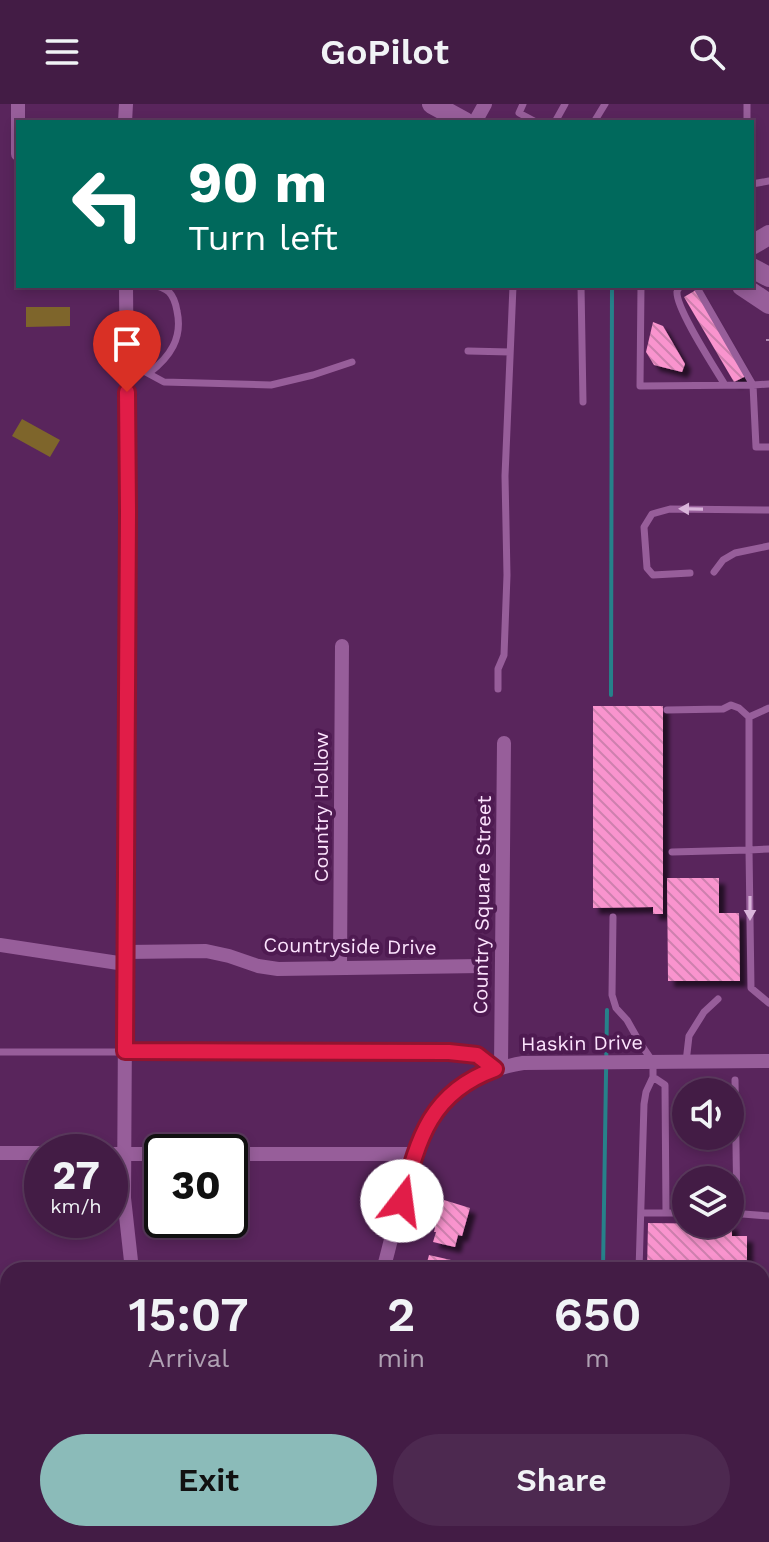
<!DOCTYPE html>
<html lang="en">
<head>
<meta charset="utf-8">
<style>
  body { margin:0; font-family:"Work Sans",sans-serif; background:#4d2950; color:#f1f3f6; height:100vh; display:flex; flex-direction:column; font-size:30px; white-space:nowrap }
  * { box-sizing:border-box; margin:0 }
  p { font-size:26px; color:#afa1b3 }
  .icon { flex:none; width:44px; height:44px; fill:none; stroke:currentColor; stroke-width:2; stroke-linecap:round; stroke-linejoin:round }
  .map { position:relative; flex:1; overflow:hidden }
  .details { position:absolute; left:0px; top:1158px; width:770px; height:280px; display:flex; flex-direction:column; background:#431c45; border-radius:24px 24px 0 0; box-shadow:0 4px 12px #0003,0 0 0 2px #5b3a5e }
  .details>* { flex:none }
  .top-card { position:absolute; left:16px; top:16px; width:738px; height:168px; border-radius:0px; box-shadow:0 4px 12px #0003,0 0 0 2px #5b3a5e; background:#00695c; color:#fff; overflow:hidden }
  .fabs { position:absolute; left:672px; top:974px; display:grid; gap:16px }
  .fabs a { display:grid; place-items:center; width:72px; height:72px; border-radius:50%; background:#431c45; box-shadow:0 4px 12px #0003,0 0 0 2px #5b3a5e; font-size:40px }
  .speed { position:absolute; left:24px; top:1030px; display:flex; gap:16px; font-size:40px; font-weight:700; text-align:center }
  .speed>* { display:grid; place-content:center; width:104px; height:104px; border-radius:50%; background:#431c45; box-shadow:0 4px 12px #0003,0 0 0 2px #5b3a5e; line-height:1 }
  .speed small { font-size:20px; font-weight:400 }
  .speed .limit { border:4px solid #111; border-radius:12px; background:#fff; color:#111 }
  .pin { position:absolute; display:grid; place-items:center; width:68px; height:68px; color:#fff; margin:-82px -34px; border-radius:50% 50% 50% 0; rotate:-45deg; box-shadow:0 0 8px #0007 }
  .pin .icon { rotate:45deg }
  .me { position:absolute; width:88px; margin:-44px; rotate:15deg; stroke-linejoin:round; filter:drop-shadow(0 0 6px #0008) }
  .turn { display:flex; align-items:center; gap:28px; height:168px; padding:0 40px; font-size:36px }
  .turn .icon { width:104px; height:104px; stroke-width:2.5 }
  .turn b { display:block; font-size:56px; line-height:68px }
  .eta { display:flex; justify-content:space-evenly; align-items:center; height:136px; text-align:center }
  .eta b { font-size:48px; font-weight:600; line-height:56px }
  .button { display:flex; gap:16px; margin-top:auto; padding:16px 40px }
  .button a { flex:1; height:92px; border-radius:48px; background:#8bbbb9; color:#111; font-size:32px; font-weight:600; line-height:92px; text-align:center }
  .button a+a { background:#4d2950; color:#f1f3f6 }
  header { display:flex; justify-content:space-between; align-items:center; height:104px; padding:0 40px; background:#431c45; font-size:36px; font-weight:600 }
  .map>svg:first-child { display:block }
  .pitch { fill:#7e652b }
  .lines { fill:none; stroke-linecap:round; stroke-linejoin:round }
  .stream { stroke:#26818a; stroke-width:4 }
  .building { fill:url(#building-back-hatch); filter:url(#shadow) }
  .path { stroke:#ac86ae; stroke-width:2; stroke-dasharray:4 6; stroke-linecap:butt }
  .lane { stroke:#975e9a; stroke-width:7 }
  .street { stroke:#975e9a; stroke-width:14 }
  .secondary { stroke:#975e9a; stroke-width:20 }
  .oneway { fill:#d9b4da }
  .route-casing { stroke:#92132f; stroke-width:20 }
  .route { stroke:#e11d48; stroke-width:14 }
  .labels { text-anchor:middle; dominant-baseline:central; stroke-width:8; stroke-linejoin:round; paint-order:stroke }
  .street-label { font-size:20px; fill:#fce3fd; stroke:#4e1a51 }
</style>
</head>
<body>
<header><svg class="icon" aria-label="menu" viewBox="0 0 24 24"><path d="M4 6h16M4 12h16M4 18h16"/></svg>GoPilot<svg class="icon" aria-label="search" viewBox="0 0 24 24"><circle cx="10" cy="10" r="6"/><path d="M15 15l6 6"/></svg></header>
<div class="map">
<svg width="769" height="1438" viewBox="0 0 769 1438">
  <defs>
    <pattern id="building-back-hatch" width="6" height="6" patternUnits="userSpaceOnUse" patternTransform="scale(2)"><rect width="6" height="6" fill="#f994ce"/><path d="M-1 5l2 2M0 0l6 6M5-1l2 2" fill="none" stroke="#ce80ae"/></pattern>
    <filter id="shadow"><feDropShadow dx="6" dy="6" stdDeviation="2" flood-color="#0009"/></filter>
  </defs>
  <rect width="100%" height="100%" fill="#59255c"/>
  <!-- pitch -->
  <path class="pitch" d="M 26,203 L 70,203 L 70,222 L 26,223 Z
    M 22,315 L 60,336 L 50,353 L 12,332 Z"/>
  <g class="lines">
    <!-- stream -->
    <path class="stream" d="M 611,591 L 612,182
      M 603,1166 L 607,906
      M 389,1438 L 396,1436 L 403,1430"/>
  </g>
  <!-- building -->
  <path class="building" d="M 696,186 L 746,272 L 734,278 L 684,193 Z
    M 653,218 L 663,222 L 685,260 L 682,268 L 654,261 L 646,248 Z
    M 593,602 L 663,602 L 663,810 L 653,810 L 653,803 L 593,804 Z
    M 667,774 L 719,774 L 719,809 L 739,809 L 740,877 L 668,877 Z
    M 444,1096 L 470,1104 L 462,1132 L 458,1131 L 455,1143 L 433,1138 L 436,1128 L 434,1128 L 439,1106 L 442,1106 Z
    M 648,1119 L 732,1120 L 732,1132 L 747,1132 L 747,1166 L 647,1166 Z
    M 429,1151 L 451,1156 L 449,1166 L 425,1166 Z"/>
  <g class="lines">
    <!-- path -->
    <path class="path" d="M 766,236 L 769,236"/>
    <!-- lane -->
    <path class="lane" d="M 523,0 L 519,9 L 536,18
      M 555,18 L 565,0
      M 594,18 L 605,0
      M 747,18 L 747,0
      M 752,80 L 769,77
      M 581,182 L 583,298
      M 641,182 L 640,282 L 753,281 L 696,182
      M 680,182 C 679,184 677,186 677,188 C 676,205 715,264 725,281
      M 468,247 L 510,248
      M 126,263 L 140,265 L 164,278 L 271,281 L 313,271 L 352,258
      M 149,269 C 170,253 183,234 177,207 C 176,201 174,193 169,188 C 166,185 162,184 158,182
      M 769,280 L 753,281 L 756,343 L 769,343
      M 714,468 L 723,456 L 735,449 L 769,442
      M 690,469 L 653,471 L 647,464 L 644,423 L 652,410 L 670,405 L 769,406
      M 498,585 L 498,565 L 504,551 L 507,471 L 505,372 L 513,182
      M 667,606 L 723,605 L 731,601 L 739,604 L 749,613 L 749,746 L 672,748
      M 749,613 L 769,604
      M 769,745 L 749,746 L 751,884 L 769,899
      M 613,813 L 612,891 L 616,904 L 627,916 L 640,939 L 653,958 L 653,973 L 646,988 L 644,1000 L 639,1166
      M 0,948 L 449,948 L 477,951 L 495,965
      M 686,958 L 689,932 L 704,908 L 718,895
      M 653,973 L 665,981 L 666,1109
      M 735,976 L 737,1109
      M 641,1109 L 686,1109
      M 730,1109 L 769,1112
      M 762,1201 L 769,1201
      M 762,1307 L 769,1307
      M 762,1405 L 769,1405"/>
    <!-- street -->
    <path class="street" d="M 125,18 L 126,0
      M 475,18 L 485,0
      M 18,50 L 18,0
      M 126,182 L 128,408 L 124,1094 L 132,1166
      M 0,841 L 125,860
      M 126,848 L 206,847 L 229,852 L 258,862 L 278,865 L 481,862
      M 340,864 L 342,542
      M 501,963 L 504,639
      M 0,1049 L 42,1049
      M 110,1050 L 162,1050
      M 230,1050 L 415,1050
      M 383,1166 C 396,1121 413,1025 446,994 C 469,973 494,964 523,959 L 769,957
      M 0,1423 L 8,1419
      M 161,1430 L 162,1438"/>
    <!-- secondary -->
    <path class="secondary" d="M 432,0 L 465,18
      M 752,141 L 769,131
      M 752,164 L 769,173
      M 742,182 L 769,200"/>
  </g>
  <!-- one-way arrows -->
  <defs><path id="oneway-solid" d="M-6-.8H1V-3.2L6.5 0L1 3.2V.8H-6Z" transform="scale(2)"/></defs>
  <g class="oneway">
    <use href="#oneway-solid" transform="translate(691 405) rotate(-179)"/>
    <use href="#oneway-solid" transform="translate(750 804) rotate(90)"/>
  </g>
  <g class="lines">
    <defs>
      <path id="route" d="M 127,288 L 128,408 L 125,947 L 449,948 L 477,951 L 495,965 C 429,989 418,1036 402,1097"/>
    </defs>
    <!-- route casing -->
    <use href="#route" class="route-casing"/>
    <!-- route -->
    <use href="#route" class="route"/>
  </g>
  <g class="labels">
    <!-- street labels -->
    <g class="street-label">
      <text transform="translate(321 703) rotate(-90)">Country Hollow</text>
      <text transform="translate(482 801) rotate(-89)">Country Square Street</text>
      <text transform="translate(350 842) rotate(1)">Countryside Drive</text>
      <text transform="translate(582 939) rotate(-1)">Haskin Drive</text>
    </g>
  </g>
</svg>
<div class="fabs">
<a><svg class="icon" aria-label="sound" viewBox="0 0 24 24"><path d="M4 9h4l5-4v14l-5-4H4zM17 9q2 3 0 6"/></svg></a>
<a><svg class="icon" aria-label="layers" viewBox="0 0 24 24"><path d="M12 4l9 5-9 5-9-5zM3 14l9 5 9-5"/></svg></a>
</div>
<div class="speed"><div>27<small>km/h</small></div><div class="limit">30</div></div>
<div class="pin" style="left:127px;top:288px;background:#d93025"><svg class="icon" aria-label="arrive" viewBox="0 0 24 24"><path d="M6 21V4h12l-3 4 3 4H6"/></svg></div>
<svg class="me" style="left:402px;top:1097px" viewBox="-20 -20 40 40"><circle r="19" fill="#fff"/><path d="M0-13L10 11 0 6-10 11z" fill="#e11d48"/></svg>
<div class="top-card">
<div class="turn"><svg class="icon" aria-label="left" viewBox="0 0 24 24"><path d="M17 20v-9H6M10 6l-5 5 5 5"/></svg><div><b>90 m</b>Turn left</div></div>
</div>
<section class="details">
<div class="eta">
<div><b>15:07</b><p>Arrival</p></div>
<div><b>2</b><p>min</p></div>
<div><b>650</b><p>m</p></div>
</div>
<div class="button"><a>Exit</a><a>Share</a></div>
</section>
</div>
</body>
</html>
